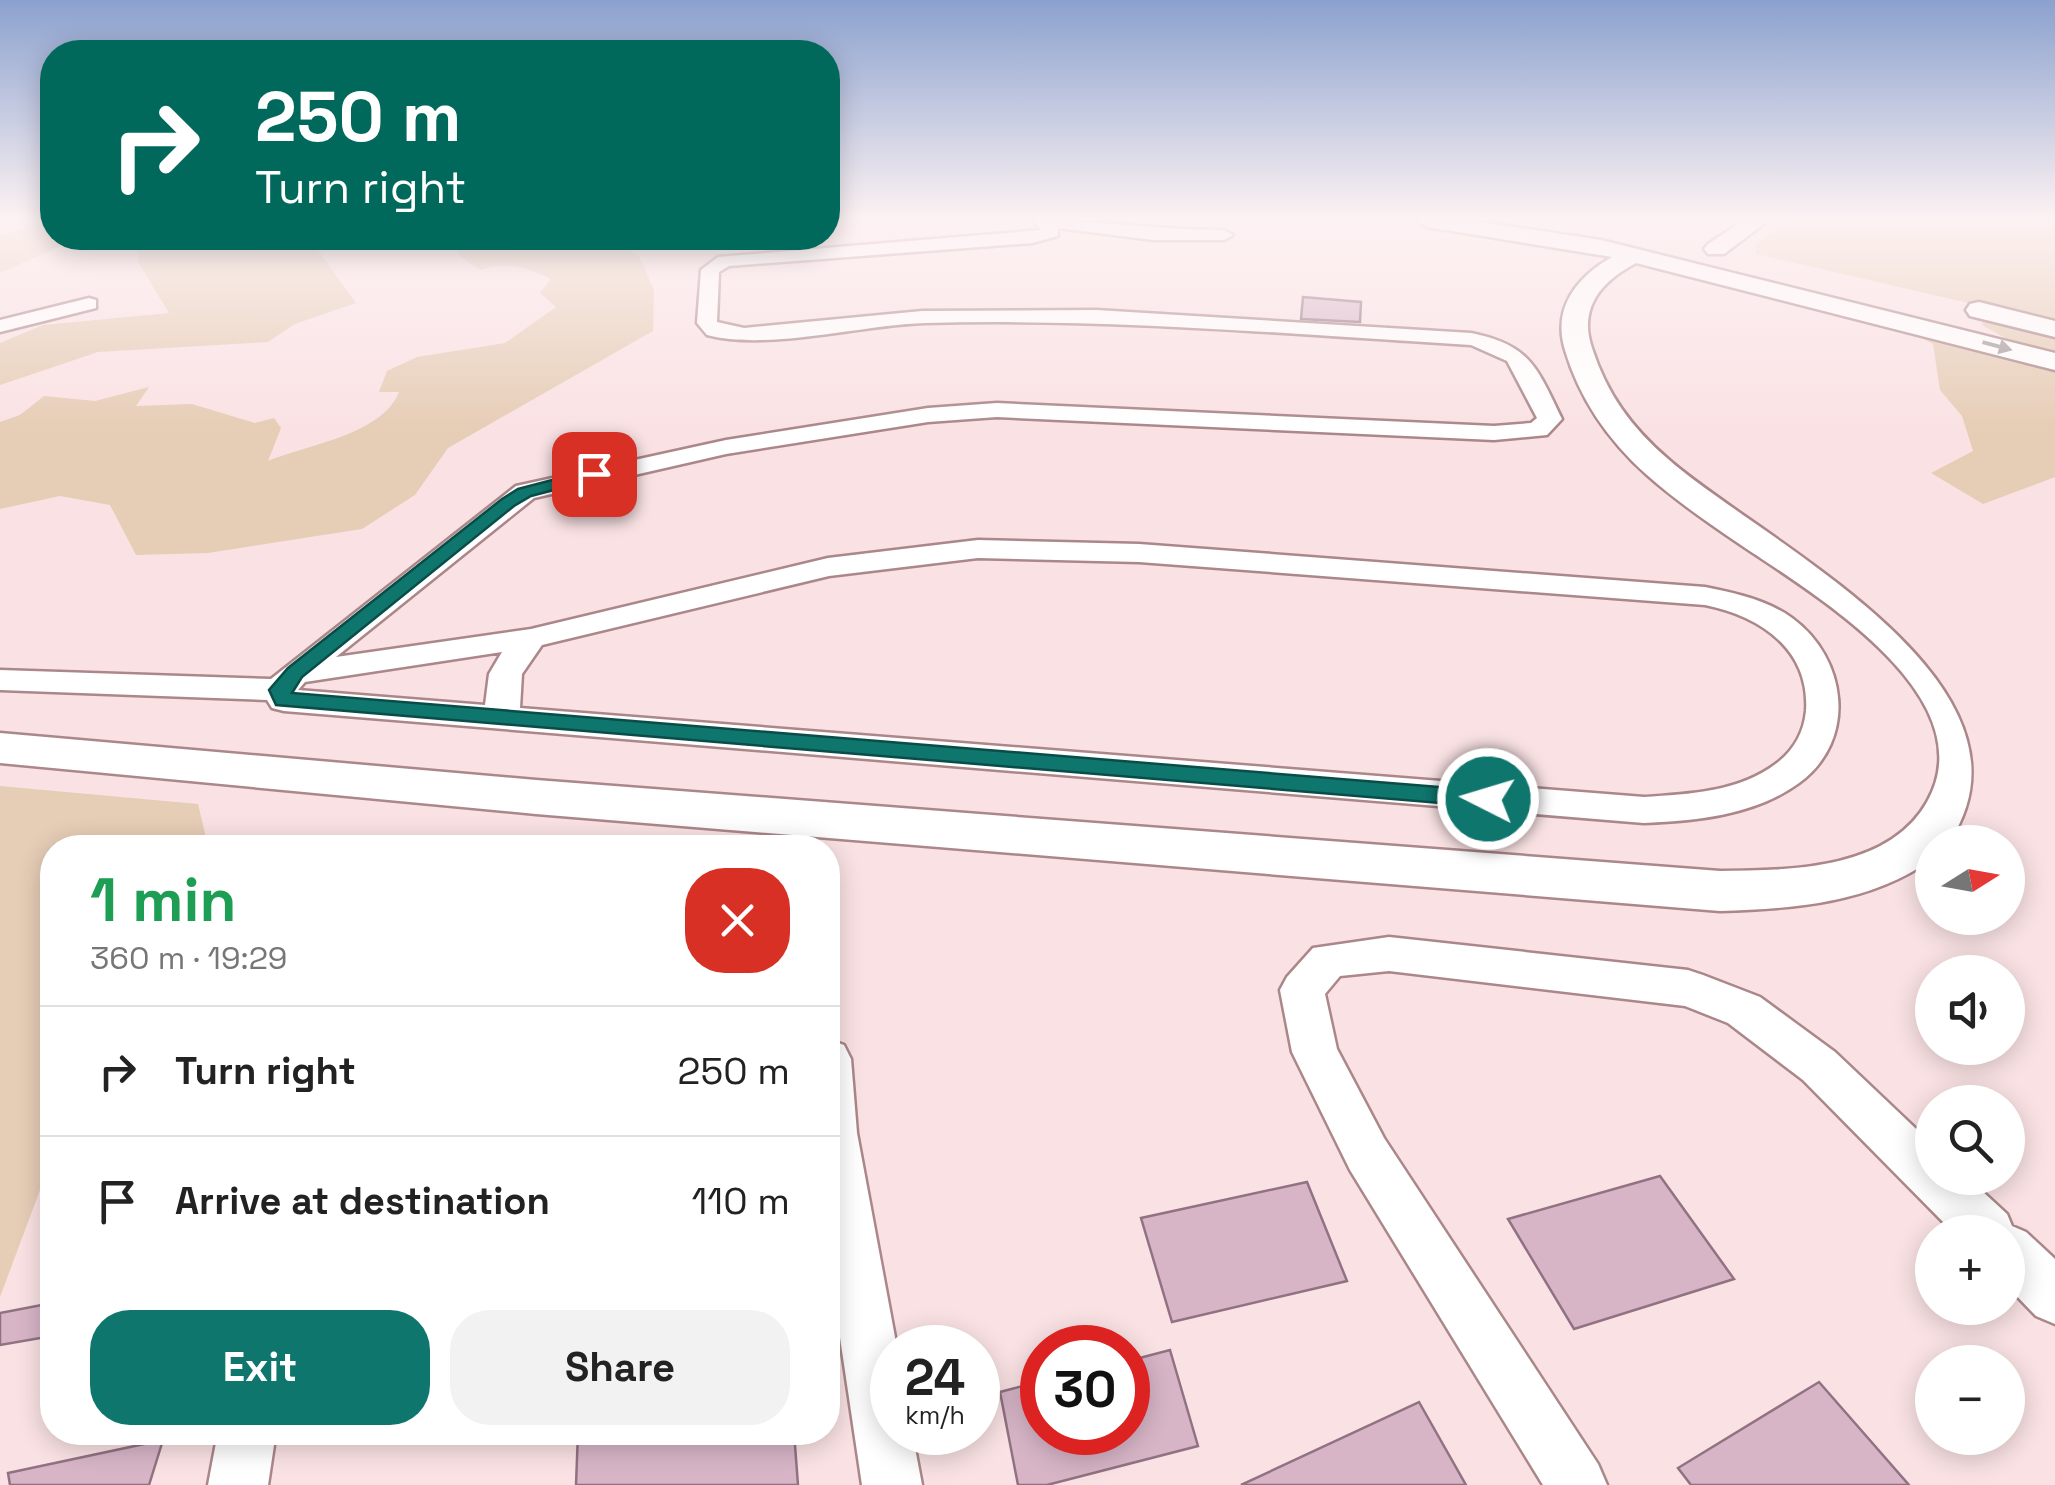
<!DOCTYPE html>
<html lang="en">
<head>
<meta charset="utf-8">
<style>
  body { margin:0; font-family:"Space Grotesk",sans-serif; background:#f2f2f2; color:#222; height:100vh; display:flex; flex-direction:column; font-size:38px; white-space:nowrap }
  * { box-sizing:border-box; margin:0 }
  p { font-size:32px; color:#767676 }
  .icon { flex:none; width:55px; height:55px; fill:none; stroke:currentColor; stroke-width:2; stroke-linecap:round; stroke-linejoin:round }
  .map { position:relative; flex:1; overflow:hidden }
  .drawer { position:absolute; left:40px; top:835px; width:800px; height:610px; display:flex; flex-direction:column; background:#fff; border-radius:40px; box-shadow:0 5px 25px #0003 }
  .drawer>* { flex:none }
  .top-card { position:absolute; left:40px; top:40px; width:800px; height:210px; border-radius:40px; box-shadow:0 5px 25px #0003; background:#00695c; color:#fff; overflow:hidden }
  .needle { width:65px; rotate:79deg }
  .fabs { position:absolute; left:1915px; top:825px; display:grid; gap:20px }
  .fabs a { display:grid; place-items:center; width:110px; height:110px; border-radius:50%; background:#fff; box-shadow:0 5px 25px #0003; font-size:50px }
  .speed { position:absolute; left:870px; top:1325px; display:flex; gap:20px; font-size:50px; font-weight:700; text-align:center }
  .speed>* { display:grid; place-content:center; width:130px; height:130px; border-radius:50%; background:#fff; box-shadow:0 5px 25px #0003; line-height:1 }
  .speed small { font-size:25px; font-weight:400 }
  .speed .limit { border:15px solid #d22; background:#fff; color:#111 }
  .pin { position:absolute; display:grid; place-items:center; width:85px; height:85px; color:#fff; margin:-42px; border-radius:20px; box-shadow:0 5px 15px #0006 }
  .me { position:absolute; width:110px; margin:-55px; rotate:275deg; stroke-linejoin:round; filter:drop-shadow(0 0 8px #0008) }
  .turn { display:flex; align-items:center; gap:35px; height:210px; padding:0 50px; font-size:45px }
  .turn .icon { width:130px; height:130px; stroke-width:2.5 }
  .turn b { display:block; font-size:70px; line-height:85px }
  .round { display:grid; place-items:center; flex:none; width:105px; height:105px; border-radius:40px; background:#f2f2f2 }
  .headline { display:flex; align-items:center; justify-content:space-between; height:170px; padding:0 50px }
  h1 { font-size:60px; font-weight:700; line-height:75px; color:#1e9e55 }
  .cta { display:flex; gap:20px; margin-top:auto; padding:20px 50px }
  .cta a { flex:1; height:115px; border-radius:40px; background:#0f766e; color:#fff; font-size:40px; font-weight:700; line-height:115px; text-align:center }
  .cta a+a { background:#f2f2f2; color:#222 }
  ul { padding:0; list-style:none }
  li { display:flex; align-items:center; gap:30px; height:130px; padding:0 50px; border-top:2px solid #e0e0e0 }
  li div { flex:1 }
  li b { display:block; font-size:38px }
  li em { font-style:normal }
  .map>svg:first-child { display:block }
  .green { fill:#e6cdb6 }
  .building { fill:#d7b5c7; stroke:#917282; stroke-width:2.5 }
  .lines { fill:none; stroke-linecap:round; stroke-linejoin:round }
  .minor-casing { stroke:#ab878a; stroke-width:5 }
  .tertiary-casing { stroke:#ab878a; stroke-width:5 }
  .minor { fill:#fff; fill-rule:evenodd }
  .tertiary { fill:#fff; fill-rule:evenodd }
  .oneway { fill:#a19b9c }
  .route { fill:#0f766e; stroke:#0a4d48; stroke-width:2.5 }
</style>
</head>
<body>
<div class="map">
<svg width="2055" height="1485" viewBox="0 0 2055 1485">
  <rect width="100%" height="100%" fill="#fae2e4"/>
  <!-- green -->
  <path class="green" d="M 52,220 L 52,238 L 79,238 L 0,273 L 0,235 Z
    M 1789,220 L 2055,220 L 2055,323 L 1756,254 L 1756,244 Z
    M 137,238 L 309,238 L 356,303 L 295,324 L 268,342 L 98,352 L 0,385 L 0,343 L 43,325 L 169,313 L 138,262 Z
    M 448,238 L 609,238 L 639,256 L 654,290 L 653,331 L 448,448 L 415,495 L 362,529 L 208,553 L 136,555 L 110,505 L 60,496 L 0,509 L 0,422 L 20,415 L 44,396 L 95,401 L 149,387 L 136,406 L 192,404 L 255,423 L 274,418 L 281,428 L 268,461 C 306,445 382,435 399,392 L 379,392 L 387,371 L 417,357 L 505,343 L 556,307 L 540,293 L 551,279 C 525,268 508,260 480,270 L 462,258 Z
    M 1983,320 L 2055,334 L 2055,358 L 2023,348 L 1982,325 Z
    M 1920,337 L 2055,369 L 2055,477 L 1983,504 L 1931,473 L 1973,451 L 1962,416 L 1940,390 L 1933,344 Z
    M 0,786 L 198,804 L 208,846 L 52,848 L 52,1158 L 0,1297 Z"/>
  <!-- building -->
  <path class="building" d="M 1303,297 L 1361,302 L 1360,322 L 1301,319 Z
    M 1660,1176 L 1734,1279 L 1574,1329 L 1508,1219 Z
    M 1307,1182 L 1347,1281 L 1172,1322 L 1141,1218 Z
    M 52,1303 L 52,1336 L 0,1345 L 0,1313 Z
    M 1170,1350 L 1198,1446 L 1047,1485 L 1018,1485 L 1000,1392 L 1042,1381 L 1042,1432 L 1128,1432 L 1128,1361 Z
    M 1819,1382 L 1909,1485 L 1691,1485 L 1678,1468 Z
    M 1419,1402 L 1466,1485 L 1241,1485 Z
    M 578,1432 L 794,1432 L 798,1485 L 576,1485 Z
    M 163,1440 L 149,1485 L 10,1485 L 8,1473 Z"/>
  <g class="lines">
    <defs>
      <path id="minor" d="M 1032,220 C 1096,220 1159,230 1224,230 L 1233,235 L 1224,240 L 1153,240 L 1058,228 L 1058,236 L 1032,243 L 729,266 L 719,272 L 717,322 L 744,328 L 922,311 L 1096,310 L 1471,333 C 1531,345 1537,368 1562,419 L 1547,435 L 1494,440 L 997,417 L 928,422 L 726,454 L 534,498 L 336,657 L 531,629 L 828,558 L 978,540 L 1139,544 L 1705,587 C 1735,593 1767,600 1792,618 C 1847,658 1858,740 1799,783 C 1755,815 1697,821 1644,823 L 284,711 L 272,708 L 267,700 L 0,690 L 0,670 L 271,679 L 516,486 L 726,440 L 928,408 L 997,403 L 1494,426 L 1531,423 L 1537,418 L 1507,361 L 1471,345 C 1289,334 1108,318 925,323 C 860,325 769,351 707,335 L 697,323 L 701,270 L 718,257 L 1041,230 ZM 978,558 L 1139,562 L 1705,605 C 1760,616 1810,649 1806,711 C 1804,732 1794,750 1777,763 C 1739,792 1690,794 1644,797 L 520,708 L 522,674 L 542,645 L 829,576 ZM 502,652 L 489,674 L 485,705 L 298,690 L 305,682 Z
        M 89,298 L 96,300 L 96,308 L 0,332 L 0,320 Z
        M 1389,937 L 1688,970 L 1703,975 L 1760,997 L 1835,1052 L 1932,1144 L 1932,1178 L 1968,1178 L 2007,1214 L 2012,1226 L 2026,1232 L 2055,1259 L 2055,1324 L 2036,1316 L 2008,1287 L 2008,1232 L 1953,1232 L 1803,1080 L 1728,1023 L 1685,1006 L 1389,971 L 1340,976 L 1325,994 L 1337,1049 L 1384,1138 L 1598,1464 L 1607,1485 L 1543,1485 L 1350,1170 L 1292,1052 L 1280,990 L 1287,977 L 1313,948 Z
        M 828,1039 L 844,1045 L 851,1059 L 857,1133 L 897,1348 L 892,1348 L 892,1432 L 912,1432 L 922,1485 L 862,1485 L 828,1257 Z
        M 218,1432 L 276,1432 L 268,1485 L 208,1485 Z"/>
      <path id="tertiary" d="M 1416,220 L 1469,220 L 1601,240 L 2055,353 L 2055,370 L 1636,263 C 1602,281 1578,307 1592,348 C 1607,394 1631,427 1668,459 C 1758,539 2055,682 1949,842 L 1932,842 L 1932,859 C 1871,903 1793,909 1720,911 L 536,814 L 0,763 L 0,733 L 536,780 L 1720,871 C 1788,870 1888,871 1927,802 C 1988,695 1807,590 1738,543 C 1707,522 1675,500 1647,475 C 1608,440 1580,400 1565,350 C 1552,308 1577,277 1612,257 L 1427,227 Z
        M 1744,220 L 1769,220 L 1724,254 L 1708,254 L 1704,249 L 1708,244 Z
        M 1979,302 L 2055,321 L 2055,337 L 1970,316 L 1966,310 L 1970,304 Z"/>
    </defs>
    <!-- minor casing -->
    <use href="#minor" class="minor-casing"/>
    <!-- tertiary casing -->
    <use href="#tertiary" class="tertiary-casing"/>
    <!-- minor -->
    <use href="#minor" class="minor"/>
    <!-- tertiary -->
    <use href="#tertiary" class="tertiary"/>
  </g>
  <!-- one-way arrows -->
  <defs><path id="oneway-solid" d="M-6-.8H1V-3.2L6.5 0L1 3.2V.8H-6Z" transform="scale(2.5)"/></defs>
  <use class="oneway" href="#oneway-solid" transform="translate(1997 346) rotate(15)"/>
  <!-- sky -->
  <linearGradient id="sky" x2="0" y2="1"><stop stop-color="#8ba1ce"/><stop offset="0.51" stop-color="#fdf2f3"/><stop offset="1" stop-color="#fdf2f3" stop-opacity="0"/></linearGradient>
  <rect width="2055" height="428" fill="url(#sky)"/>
  <!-- route -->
  <path class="route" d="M 594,469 L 603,474 L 600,478 L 531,496 L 514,506 L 302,677 L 292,693 L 1488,791 L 1500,799 L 1488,807 L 276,705 L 269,690 L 288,668 L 502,499 L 518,489 Z"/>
</svg>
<div class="fabs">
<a><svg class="needle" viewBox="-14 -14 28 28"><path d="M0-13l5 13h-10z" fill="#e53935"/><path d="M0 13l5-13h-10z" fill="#767676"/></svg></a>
<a><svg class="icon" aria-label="sound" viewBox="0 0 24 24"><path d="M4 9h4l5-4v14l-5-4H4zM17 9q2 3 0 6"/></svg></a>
<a><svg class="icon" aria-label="search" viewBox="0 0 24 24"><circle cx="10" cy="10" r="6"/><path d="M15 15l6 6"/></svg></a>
<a>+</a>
<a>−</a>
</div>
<div class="speed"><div>24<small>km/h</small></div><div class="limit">30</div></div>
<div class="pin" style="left:594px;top:474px;background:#d93025"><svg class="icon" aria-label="arrive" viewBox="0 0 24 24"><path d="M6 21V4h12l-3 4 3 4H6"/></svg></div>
<svg class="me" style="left:1488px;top:799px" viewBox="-20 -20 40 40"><circle r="17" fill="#0f766e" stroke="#fff" stroke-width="3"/><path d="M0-11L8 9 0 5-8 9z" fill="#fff"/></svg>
<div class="top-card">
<div class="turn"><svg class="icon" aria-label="right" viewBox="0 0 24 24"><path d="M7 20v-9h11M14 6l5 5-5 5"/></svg><div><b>250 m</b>Turn right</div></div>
</div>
<section class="drawer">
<div class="headline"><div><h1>1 min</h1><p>360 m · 19:29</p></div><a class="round" style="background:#d93025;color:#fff"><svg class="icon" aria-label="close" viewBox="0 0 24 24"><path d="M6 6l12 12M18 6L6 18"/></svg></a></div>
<ul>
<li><svg class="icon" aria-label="right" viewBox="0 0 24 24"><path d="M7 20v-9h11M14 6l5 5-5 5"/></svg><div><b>Turn right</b></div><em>250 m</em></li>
<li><svg class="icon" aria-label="arrive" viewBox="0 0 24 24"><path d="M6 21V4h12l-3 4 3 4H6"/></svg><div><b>Arrive at destination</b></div><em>110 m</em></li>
</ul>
<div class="cta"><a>Exit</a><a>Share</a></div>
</section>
</div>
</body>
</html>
